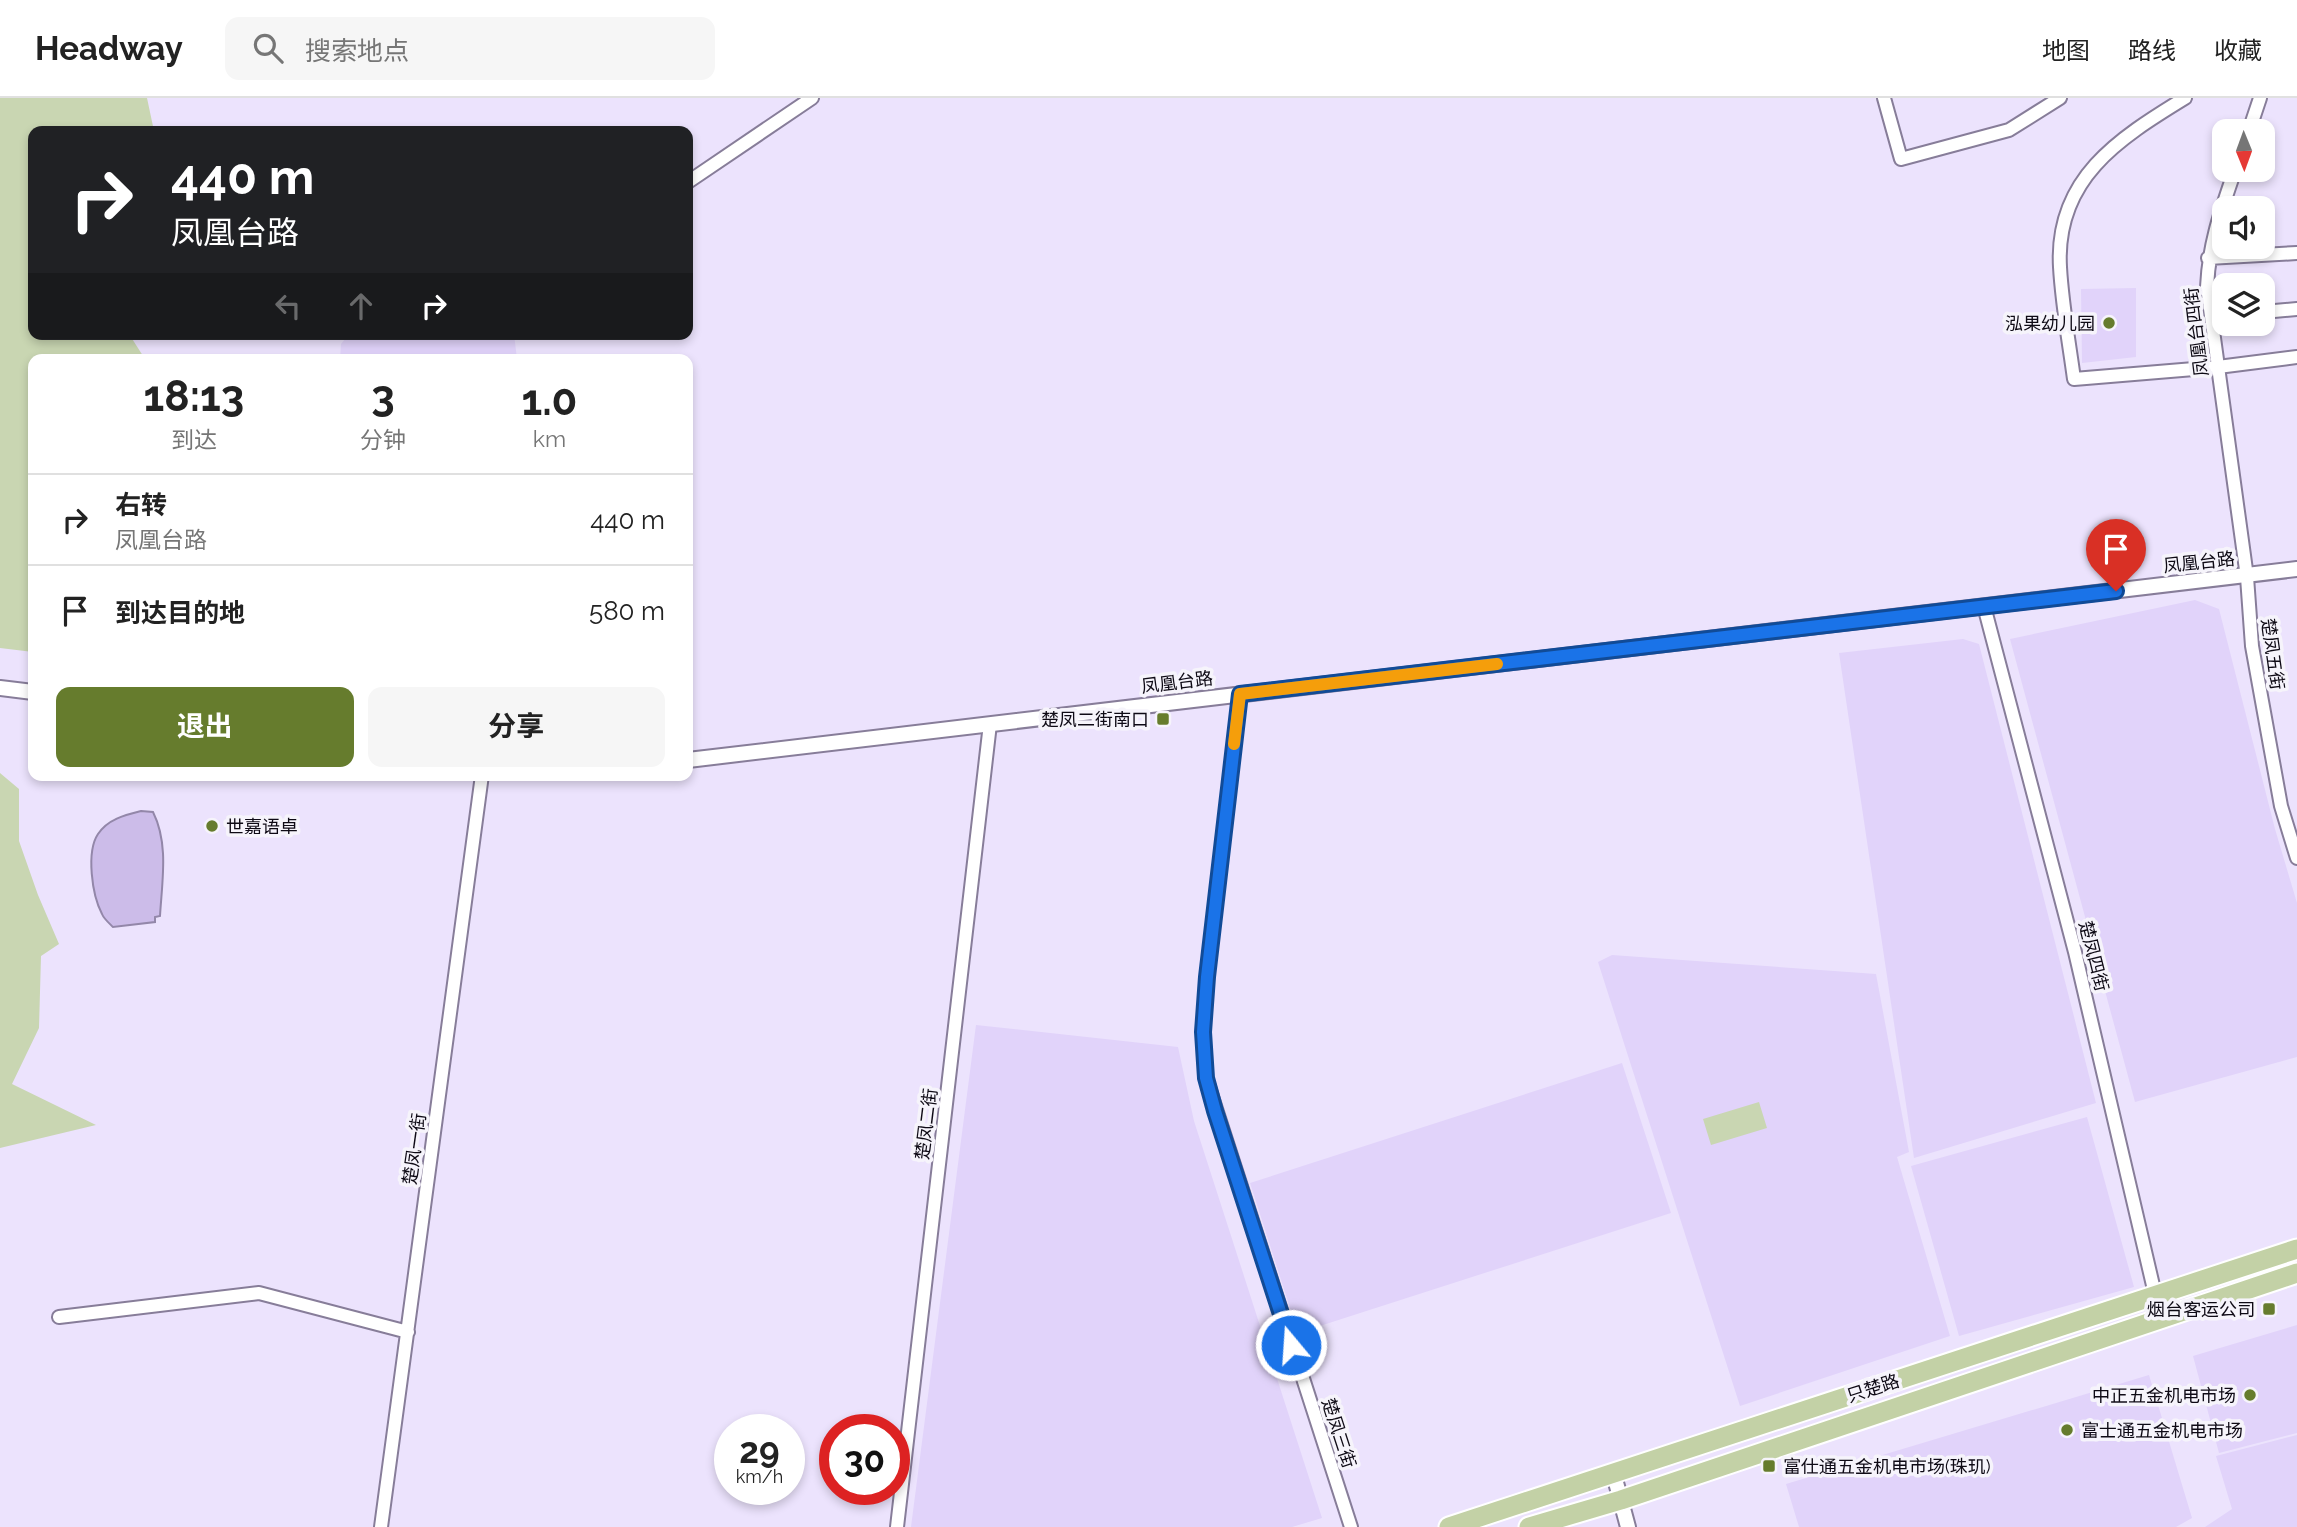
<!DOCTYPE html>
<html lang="zh">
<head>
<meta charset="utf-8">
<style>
  body { margin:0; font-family:Raleway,"Noto Sans SC",sans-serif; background:#f6f6f6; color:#222; height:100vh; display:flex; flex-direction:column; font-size:26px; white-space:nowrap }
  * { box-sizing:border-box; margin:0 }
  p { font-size:23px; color:#767676 }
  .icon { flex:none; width:38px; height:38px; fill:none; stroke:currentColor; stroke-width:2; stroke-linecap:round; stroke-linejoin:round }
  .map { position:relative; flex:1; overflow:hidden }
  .details { position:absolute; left:28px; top:256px; width:665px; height:427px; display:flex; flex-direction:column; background:#fff; border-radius:14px; box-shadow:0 4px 10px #0003 }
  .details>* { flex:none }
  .banner { position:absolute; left:28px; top:28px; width:665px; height:214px; border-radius:14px; box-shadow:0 4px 10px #0003; background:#202124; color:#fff; overflow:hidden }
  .needle { width:46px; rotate:179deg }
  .fabs { position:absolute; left:2212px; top:21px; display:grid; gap:14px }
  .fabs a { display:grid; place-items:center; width:63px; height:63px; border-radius:14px; background:#fff; box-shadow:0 4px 10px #0003; font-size:35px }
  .speed { position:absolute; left:714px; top:1316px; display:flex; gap:14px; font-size:35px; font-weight:700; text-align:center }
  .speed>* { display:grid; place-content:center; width:91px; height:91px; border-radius:50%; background:#fff; box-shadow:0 4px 10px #0003; line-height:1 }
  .speed small { font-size:18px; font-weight:400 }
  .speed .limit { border:10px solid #d22; background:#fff; color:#111 }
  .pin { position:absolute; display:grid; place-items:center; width:60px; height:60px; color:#fff; margin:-72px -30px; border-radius:50% 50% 50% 0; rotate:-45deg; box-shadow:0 0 7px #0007 }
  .pin .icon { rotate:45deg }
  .me { position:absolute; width:77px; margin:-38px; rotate:342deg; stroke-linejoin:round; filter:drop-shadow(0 0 5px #0008) }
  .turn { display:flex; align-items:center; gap:24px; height:147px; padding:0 28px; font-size:32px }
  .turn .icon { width:91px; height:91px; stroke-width:2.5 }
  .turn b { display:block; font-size:49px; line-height:60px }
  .lanes { display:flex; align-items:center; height:66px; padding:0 28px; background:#0003; justify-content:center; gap:35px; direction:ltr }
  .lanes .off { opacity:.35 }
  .eta { display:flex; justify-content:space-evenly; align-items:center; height:119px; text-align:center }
  .eta b { font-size:42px; font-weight:700; line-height:49px }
  .cta { display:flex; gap:14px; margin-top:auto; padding:14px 28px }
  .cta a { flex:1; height:80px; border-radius:14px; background:#667c2d; color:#fff; font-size:28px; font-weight:700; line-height:80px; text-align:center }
  .cta a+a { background:#f6f6f6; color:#222 }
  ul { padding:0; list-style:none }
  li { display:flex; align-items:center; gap:21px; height:91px; padding:0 28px; border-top:2px solid #e0e0e0 }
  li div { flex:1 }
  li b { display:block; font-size:26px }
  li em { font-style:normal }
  header { display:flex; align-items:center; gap:42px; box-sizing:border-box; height:98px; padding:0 35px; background:#fff; border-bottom:2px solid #e0e0e0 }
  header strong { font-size:33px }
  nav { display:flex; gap:38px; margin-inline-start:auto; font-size:24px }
  .search { width:490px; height:63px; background:#f6f6f6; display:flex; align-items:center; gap:18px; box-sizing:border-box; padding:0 24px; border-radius:14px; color:#767676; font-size:26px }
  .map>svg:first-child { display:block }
  .built { fill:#e1d3fa }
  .green { fill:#c9d6b2 }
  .water { fill:#ccbce9; stroke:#9387a9; stroke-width:2 }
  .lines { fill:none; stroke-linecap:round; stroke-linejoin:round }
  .minor-casing { stroke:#877d99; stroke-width:16 }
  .tertiary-casing { stroke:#877d99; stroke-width:18 }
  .primary-casing { stroke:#fff; stroke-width:23 }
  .minor { stroke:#fff; stroke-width:12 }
  .tertiary { stroke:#fff; stroke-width:14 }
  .primary { stroke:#c3d1a6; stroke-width:19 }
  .route-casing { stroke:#114b97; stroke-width:18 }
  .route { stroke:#1a73e8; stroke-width:12 }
  .slow { stroke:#f59e0b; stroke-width:12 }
  .poi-dot { fill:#667c2d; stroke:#f6f4fb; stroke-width:2.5 }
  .labels { text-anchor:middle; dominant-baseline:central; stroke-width:7; stroke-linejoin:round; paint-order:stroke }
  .poi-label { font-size:18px; fill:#0e0a15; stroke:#f6f4fb; text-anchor:end }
  .street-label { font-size:18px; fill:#0e0a15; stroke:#f6f4fb }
</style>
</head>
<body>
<header>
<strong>Headway</strong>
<div class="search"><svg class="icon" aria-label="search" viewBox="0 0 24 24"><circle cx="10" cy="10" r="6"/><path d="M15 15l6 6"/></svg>搜索地点</div>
<nav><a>地图</a><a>路线</a><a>收藏</a></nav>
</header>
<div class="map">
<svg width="2297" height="1429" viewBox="0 0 2297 1429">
  <rect width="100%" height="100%" fill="#ece3fd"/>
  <!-- built -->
  <path class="built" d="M 2136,190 L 2136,259 L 2082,265 L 2081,191 Z
    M 366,236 L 514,236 L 517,261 L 340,261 L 341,246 L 345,241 Z
    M 2195,502 L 2219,511 L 2275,731 L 2297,805 L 2297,959 L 2135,1004 L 2010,541 Z
    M 1963,541 L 1979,546 L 2096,1005 L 1914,1060 L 1839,555 Z
    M 1612,857 L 1876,876 L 1909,1054 L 1897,1059 L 1950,1238 L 1740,1308 L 1598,864 Z
    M 976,927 L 1178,949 L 1194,1023 L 1322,1420 L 1292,1429 L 911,1429 Z
    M 1622,965 L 1671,1115 L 1298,1235 L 1250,1085 Z
    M 2087,1019 L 2134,1189 L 1959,1238 L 1911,1068 Z
    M 2297,1227 L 2297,1335 L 2219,1355 L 2193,1258 Z
    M 2149,1277 L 2192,1420 L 2176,1429 L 1799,1429 L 1786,1386 Z
    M 2297,1337 L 2297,1429 L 2205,1429 L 2232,1411 L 2216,1358 Z"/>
  <!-- green -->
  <path class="green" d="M 0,0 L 147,0 L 154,33 L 33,33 L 33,236 L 129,236 L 145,261 L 33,261 L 33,554 L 0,550 Z
    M 0,675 L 19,691 L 19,743 L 38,797 L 59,846 L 41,858 L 39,930 L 12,986 L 96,1027 L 0,1050 Z
    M 1759,1004 L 1767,1030 L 1711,1047 L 1703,1021 Z"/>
  <!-- water -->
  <path class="water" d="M 141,713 L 153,714 C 169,746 162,783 160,818 L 155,819 L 155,824 L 113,829 C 109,825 104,821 102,816 C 92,797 86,754 98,736 C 108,721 125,717 141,713 Z"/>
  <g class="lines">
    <defs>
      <path id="minor" d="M 1884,0 L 1901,61 L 2009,32 L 2060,0
        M 2185,0 C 2118,41 2055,81 2060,169 C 2062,206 2069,244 2074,281 L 2218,269 L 2297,259
        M 2249,33 L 2260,0
        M 2235,72 C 2221,113 2209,145 2207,189 L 2247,479 L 2252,548 L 2281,708 L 2297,760
        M 688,84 L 812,0
        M 2208,160 L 2297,155
        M 2263,214 L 2297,211
        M 1984,508 L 2075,854 L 2155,1196 L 2163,1218
        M 1240,596 L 1207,879 L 1203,934 L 1206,980 L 1351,1429
        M 59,1219 L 259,1195 L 408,1234
        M 381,1429 L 482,677
        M 897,1429 L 990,626"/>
      <path id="tertiary" d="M 0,590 L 33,594
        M 688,662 L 2297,471
        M 1614,1377 L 1628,1429"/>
      <path id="primary" d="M 1449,1429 L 2297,1151
        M 1529,1429 L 1621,1402 L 2297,1175"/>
    </defs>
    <!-- minor casing -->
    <use href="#minor" class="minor-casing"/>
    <!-- tertiary casing -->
    <use href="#tertiary" class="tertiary-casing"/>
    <!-- primary casing -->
    <use href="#primary" class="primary-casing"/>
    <!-- minor -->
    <use href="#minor" class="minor"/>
    <!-- tertiary -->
    <use href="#tertiary" class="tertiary"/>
    <!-- primary -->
    <use href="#primary" class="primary"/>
  </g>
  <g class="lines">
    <defs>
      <path id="route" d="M 1291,1247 L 1215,1013 L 1206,980 L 1203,934 L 1207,879 L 1240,596 L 2116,493"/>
    </defs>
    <!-- route casing -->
    <use href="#route" class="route-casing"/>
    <!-- route -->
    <use href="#route" class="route"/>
    <!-- slow -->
    <path class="slow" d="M 1234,646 L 1240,596 L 1497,566"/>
  </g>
  <!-- markers -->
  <g class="poi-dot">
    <circle cx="2109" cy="225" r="7"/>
    <rect x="1156" y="614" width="14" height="14" rx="3.5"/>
    <circle cx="212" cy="728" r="7"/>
    <rect x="2262" y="1204" width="14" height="14" rx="3.5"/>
    <circle cx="2250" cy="1297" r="7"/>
    <circle cx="2067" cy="1332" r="7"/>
    <rect x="1762" y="1361" width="14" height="14" rx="3.5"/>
  </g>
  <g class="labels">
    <!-- poi labels -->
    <g class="poi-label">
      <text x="2095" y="225">泓果幼儿园</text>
      <text x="1149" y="621">楚凤二街南口</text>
      <text x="226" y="728" text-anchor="start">世嘉语卓</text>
      <text x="2255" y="1211">烟台客运公司</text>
      <text x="2236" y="1297">中正五金机电市场</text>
      <text x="2081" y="1332" text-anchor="start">富士通五金机电市场</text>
      <text x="1783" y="1368" text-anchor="start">富仕通五金机电市场(珠玑)</text>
    </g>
    <!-- street labels -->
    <g class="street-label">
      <text transform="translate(2196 234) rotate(-97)">凤凰台四街</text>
      <text transform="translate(2199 464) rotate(-6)">凤凰台路</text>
      <text transform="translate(2273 556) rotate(82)">楚凤五街</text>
      <text transform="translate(1177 584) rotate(-7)">凤凰台路</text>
      <text transform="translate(2094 858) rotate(76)">楚凤四街</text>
      <text transform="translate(926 1026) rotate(-83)">楚凤二街</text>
      <text transform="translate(414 1051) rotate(-82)">楚凤一街</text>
      <text transform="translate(1873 1290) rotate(-18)">只楚路</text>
      <text transform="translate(1339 1335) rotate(72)">楚凤三街</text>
    </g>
  </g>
</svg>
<div class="fabs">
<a><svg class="needle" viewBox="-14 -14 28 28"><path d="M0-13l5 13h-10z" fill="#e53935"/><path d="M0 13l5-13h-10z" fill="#767676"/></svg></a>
<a><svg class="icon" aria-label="sound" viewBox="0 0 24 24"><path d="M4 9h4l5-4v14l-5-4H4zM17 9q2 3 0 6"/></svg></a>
<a><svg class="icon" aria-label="layers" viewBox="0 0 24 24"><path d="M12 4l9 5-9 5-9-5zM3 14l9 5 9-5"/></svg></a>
</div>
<div class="speed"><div>29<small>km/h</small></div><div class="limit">30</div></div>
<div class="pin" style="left:2116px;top:493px;background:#d93025"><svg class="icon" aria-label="arrive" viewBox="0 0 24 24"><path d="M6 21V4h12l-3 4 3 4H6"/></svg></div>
<svg class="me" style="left:1291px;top:1247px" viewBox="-20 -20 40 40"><circle r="17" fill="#1a73e8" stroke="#fff" stroke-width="3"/><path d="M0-11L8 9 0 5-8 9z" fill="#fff"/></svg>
<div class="banner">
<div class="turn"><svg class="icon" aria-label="right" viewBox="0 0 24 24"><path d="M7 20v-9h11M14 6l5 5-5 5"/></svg><div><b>440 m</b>凤凰台路</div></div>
<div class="lanes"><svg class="icon off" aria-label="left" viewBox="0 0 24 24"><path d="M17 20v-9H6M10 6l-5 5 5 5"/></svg><svg class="icon off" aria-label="ahead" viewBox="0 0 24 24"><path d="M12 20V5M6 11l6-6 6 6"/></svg><svg class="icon" aria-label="right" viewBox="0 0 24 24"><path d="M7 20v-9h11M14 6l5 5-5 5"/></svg></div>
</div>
<section class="details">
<div class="eta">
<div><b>18:13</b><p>到达</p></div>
<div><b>3</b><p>分钟</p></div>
<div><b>1.0</b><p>km</p></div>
</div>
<ul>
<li><svg class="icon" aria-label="right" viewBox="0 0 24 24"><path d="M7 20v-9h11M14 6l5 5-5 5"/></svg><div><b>右转</b><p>凤凰台路</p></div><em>440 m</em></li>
<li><svg class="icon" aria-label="arrive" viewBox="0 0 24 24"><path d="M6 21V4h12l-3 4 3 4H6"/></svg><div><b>到达目的地</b></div><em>580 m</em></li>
</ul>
<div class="cta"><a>退出</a><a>分享</a></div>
</section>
</div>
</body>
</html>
